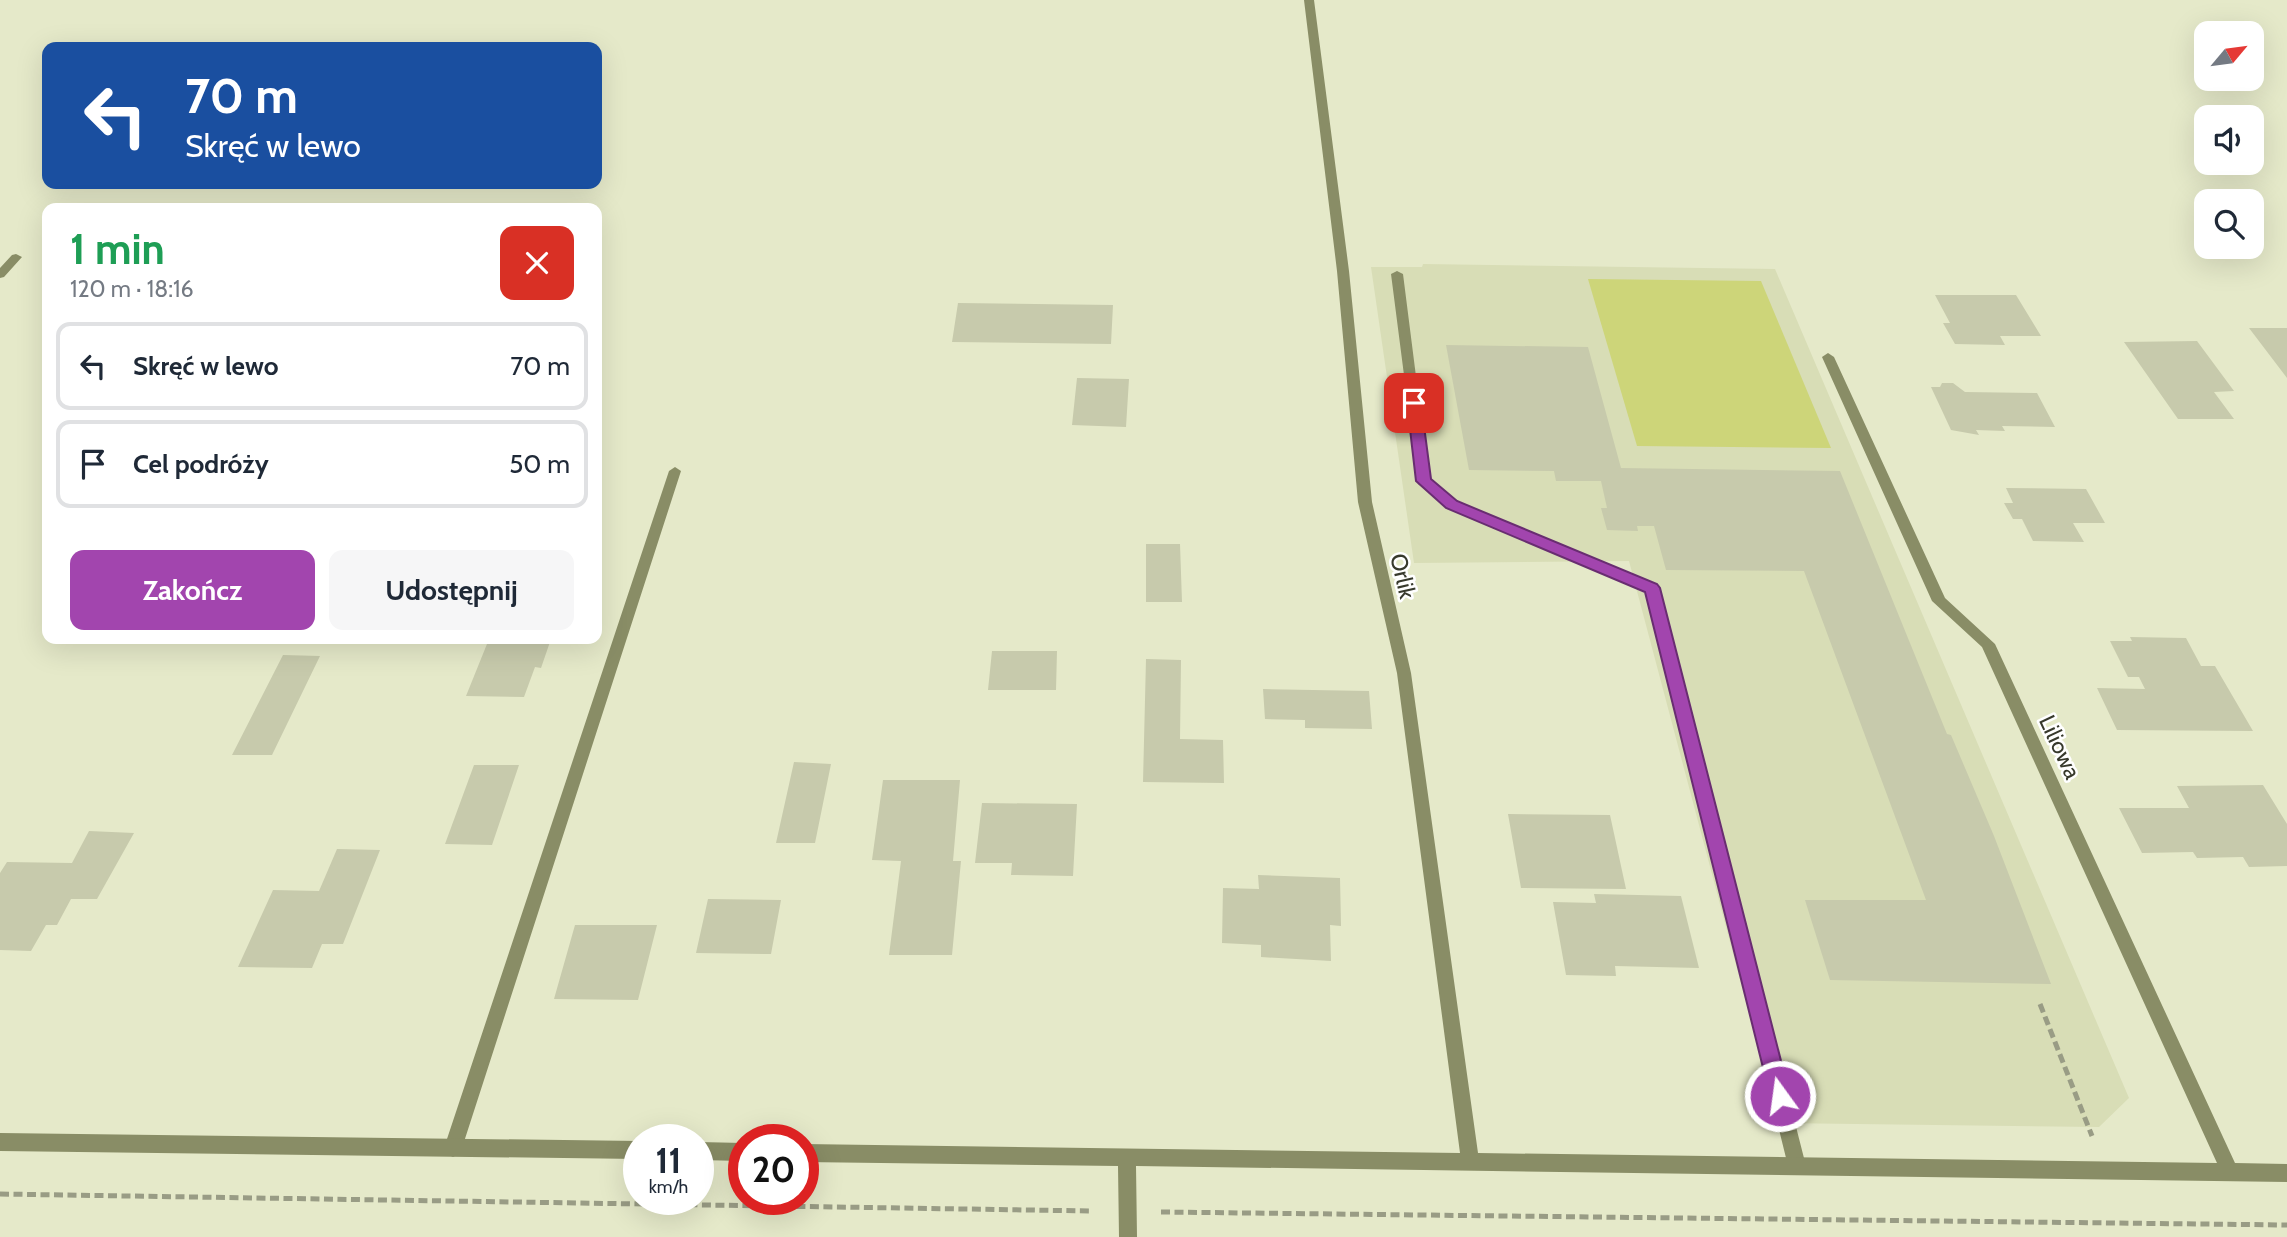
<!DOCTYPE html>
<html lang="pl">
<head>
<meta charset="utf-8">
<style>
  body { margin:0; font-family:Cabin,sans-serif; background:#f6f6f7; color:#1f2937; height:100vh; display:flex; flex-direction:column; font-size:26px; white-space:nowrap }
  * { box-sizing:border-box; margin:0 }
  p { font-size:23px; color:#747a83 }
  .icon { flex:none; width:38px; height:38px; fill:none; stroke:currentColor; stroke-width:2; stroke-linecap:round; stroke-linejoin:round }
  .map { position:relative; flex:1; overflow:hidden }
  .details { position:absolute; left:42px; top:203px; width:560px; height:441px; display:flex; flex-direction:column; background:#fff; border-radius:14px; box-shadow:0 7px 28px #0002 }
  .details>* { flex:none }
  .guide { position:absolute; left:42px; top:42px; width:560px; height:147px; border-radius:14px; box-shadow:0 7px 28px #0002; background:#1a4fa0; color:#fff; overflow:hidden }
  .needle { width:46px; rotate:61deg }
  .buttons { position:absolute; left:2194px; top:21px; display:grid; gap:14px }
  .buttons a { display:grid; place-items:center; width:70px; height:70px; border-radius:14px; background:#fff; box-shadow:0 7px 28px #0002; font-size:35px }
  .speed { position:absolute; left:623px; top:1124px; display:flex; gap:14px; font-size:35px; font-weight:700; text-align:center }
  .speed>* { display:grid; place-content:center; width:91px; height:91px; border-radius:50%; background:#fff; box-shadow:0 7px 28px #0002; line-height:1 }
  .speed small { font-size:18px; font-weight:400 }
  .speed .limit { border:10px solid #d22; background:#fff; color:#111 }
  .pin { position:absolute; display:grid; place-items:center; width:60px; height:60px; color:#fff; margin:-30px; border-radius:14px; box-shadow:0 4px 10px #0006 }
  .me { position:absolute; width:77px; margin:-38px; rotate:346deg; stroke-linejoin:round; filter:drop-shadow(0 0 5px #0008) }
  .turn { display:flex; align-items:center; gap:24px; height:147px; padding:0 28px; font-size:32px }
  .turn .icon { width:91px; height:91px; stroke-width:2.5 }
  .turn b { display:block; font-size:49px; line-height:60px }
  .round { display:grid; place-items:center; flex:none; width:74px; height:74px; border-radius:14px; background:#f6f6f7 }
  .head { display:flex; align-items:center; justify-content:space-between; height:119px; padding:0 28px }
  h1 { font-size:42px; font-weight:700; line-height:52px; color:#1e9e55 }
  .button { display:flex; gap:14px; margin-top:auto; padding:14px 28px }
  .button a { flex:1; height:80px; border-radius:14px; background:#a245ae; color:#fff; font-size:28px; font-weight:700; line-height:80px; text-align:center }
  .button a+a { background:#f6f6f7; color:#1f2937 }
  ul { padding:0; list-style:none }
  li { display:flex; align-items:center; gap:21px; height:88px; margin:0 14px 10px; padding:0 14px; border:4px solid #e0e1e3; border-radius:14px }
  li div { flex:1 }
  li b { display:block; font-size:26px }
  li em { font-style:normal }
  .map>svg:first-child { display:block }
  .built { fill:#d8ddb6 }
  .green { fill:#cdd579 }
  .building { fill:#c7caac }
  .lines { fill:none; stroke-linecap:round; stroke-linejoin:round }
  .path { stroke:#999c85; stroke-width:5; stroke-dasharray:9 4.5; stroke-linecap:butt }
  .service { fill:#898d66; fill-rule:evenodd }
  .minor { fill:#898d66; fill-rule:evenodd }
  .route { fill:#a245ae; stroke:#692d71; stroke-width:2 }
  .labels { text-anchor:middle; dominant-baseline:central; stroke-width:5; stroke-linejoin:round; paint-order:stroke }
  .street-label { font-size:23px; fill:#37392c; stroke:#fff }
</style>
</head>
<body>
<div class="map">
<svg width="2287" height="1237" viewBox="0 0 2287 1237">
  <rect width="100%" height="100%" fill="#e5e9c9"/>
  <!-- built -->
  <path class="built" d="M 1423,264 L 1775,269 L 2129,1098 L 2099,1127 L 1778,1123 L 1629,561 L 1414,563 L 1371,267 L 1422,267 Z"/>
  <!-- green -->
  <path class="green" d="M 1588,279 L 1761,281 L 1831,448 L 1637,446 Z"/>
  <!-- building -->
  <path class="building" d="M 1935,295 L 2016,295 L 2041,336 L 2000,336 L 2005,345 L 1955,344 L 1943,323 L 1950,323 Z
    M 958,303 L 1113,305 L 1111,344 L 952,342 Z
    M 2249,328 L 2287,328 L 2287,378 Z
    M 2197,341 L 2234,391 L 2214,392 L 2234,419 L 2178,419 L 2124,342 Z
    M 1446,345 L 1588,347 L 1621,468 L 1840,471 L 1947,734 L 1951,735 L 1994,836 L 2051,984 L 1830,980 L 1805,900 L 1926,900 L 1804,571 L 1666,570 L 1654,526 L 1637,526 L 1638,531 L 1607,530 L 1601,508 L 1607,508 L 1601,481 L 1556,481 L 1554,471 L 1469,470 Z
    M 1077,378 L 1129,379 L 1126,427 L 1072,425 Z
    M 1942,383 L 1953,383 L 1965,392 L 2037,393 L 2055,427 L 2002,426 L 2005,431 L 1976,430 L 1979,435 L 1951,430 L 1931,387 L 1940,387 Z
    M 2006,488 L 2086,489 L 2105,523 L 2073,523 L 2084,542 L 2033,541 L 2022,519 L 2013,519 L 2004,503 L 2013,503 Z
    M 1146,544 L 1180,544 L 1182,602 L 1146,602 Z
    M 2130,637 L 2186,638 L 2201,666 L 2215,666 L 2253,731 L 2117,730 L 2097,688 L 2145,689 L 2139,677 L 2128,677 L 2110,641 L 2132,641 Z
    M 489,639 L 551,639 L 541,668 L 535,667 L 524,697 L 466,696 Z
    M 992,651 L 1057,651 L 1056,690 L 988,690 Z
    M 283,655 L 320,656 L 272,755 L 232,755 Z
    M 1146,659 L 1181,660 L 1180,739 L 1223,740 L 1224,783 L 1143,782 Z
    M 1263,689 L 1369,691 L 1372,729 L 1305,728 L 1305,720 L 1265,719 Z
    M 794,762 L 831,764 L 815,843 L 776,843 Z
    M 474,765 L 519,765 L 492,845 L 445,844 Z
    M 883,780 L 960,780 L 953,861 L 961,861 L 952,955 L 889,955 L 901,861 L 872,860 Z
    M 2263,785 L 2287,824 L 2287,866 L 2249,867 L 2243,857 L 2197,858 L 2193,852 L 2142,853 L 2119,808 L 2189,808 L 2177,786 Z
    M 982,803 L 1077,804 L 1073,876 L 1011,875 L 1012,863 L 975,863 Z
    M 1508,814 L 1610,815 L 1626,889 L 1521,888 Z
    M 89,831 L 134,833 L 97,899 L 71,899 L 57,925 L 46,925 L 31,951 L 0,950 L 0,873 L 7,862 L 72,863 Z
    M 337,849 L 380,850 L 343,944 L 322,944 L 312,968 L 238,967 L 273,890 L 319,891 Z
    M 1258,875 L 1340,878 L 1341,926 L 1330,925 L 1331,961 L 1261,957 L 1261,945 L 1222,943 L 1223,888 L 1259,889 Z
    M 1594,894 L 1681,896 L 1699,968 L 1615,966 L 1616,976 L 1566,975 L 1553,902 L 1596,903 Z
    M 708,899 L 781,900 L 771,954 L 696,953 Z
    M 575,925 L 657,925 L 638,1000 L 554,999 Z"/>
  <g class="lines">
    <!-- path -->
    <path class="path" d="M 2040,1004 L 2092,1136
      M 0,1194 L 1093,1211
      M 1161,1212 L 2287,1225"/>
    <!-- service -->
    <path class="service" d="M 1397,271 L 1403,274 L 1429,479 L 1457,501 L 1657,584 L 1659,588 L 1806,1166 L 1803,1172 L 1797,1175 L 1791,1172 L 1788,1166 L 1646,591 L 1447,507 L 1418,484 L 1391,274 Z
      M 675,467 L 681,471 L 462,1148 L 459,1154 L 453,1157 L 447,1154 L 444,1148 L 669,471 Z"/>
    <!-- minor -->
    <path class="minor" d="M 1304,0 L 1314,0 L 1349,271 L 1372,502 L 1411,673 L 1478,1153 L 2217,1163 L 1982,647 L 1932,601 L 1822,357 L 1828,353 L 1834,357 L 1945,598 L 1995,644 L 2235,1163 L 2287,1164 L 2287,1182 L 1136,1166 L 1137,1237 L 1119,1237 L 1118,1166 L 803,1162 L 803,1144 L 1460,1153 L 1397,673 L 1358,502 L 1337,271 Z
      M 16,254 L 22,257 L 4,277 L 0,278 L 0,268 L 12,255 Z
      M 0,1133 L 639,1141 L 639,1159 L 0,1151 Z
      M 698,1142 L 744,1143 L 744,1161 L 698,1160 Z"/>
  </g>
  <!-- route -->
  <path class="route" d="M 1414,399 L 1421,403 L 1431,479 L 1457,501 L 1657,584 L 1660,588 L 1790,1096 L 1787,1103 L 1780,1106 L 1773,1103 L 1770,1096 L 1645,592 L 1446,508 L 1416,481 L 1407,403 Z"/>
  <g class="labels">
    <!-- street labels -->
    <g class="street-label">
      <text transform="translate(1403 576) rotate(77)">Orlik</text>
      <text transform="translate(2060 747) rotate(65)">Liliowa</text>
    </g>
  </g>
</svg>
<div class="buttons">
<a><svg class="needle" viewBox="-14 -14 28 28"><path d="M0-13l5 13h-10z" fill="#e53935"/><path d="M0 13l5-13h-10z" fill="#747a83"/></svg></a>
<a><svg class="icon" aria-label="sound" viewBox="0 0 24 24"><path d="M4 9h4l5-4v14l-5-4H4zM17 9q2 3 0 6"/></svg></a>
<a><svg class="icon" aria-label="search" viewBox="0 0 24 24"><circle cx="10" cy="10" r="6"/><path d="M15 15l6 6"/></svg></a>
</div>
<div class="speed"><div>11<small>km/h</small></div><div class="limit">20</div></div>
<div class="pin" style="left:1414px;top:403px;background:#d93025"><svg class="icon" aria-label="arrive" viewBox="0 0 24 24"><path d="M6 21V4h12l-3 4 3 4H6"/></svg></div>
<svg class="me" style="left:1780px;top:1096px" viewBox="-20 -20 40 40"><circle r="17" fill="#a245ae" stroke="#fff" stroke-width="3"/><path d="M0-11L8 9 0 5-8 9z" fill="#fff"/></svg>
<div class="guide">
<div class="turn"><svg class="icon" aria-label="left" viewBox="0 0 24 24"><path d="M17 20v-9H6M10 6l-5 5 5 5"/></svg><div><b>70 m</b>Skręć w lewo</div></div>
</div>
<section class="details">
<div class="head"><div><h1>1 min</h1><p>120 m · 18:16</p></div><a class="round" style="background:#d93025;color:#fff"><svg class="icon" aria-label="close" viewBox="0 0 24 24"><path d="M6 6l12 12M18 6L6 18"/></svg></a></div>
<ul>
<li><svg class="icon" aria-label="left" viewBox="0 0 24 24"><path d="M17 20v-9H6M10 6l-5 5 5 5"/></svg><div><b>Skręć w lewo</b></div><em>70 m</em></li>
<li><svg class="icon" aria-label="arrive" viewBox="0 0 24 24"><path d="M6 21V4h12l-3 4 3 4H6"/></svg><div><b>Cel podróży</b></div><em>50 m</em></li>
</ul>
<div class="button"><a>Zakończ</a><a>Udostępnij</a></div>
</section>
</div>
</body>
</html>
